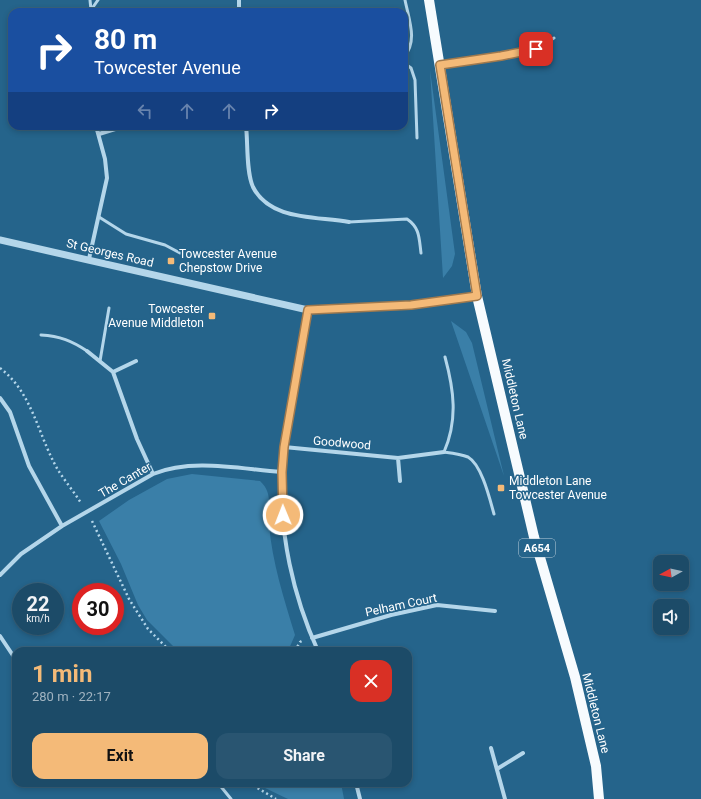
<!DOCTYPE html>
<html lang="en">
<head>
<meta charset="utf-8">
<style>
  body { margin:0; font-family:Roboto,sans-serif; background:#295571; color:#f1f3f6; height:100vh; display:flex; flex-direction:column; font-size:15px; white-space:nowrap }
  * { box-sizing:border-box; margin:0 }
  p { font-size:13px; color:#a0b3c0 }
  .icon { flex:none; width:22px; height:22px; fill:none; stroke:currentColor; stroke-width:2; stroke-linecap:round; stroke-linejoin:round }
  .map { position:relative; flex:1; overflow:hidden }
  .sheet { position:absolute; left:12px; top:647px; width:400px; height:140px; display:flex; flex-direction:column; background:#1c4b68; border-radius:12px; box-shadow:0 2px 6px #0003,0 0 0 1px #3a637c }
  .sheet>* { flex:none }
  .banner { position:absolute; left:8px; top:8px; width:400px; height:122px; border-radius:12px; box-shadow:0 2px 6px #0003,0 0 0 1px #3a637c; background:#1a4fa0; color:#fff; overflow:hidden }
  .needle { width:26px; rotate:262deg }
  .controls { position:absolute; left:653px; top:555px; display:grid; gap:8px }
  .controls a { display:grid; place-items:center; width:36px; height:36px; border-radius:8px; background:#1c4b68; box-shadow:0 2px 6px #0003,0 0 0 1px #3a637c; font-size:20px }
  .speed { position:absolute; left:12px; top:583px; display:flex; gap:8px; font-size:20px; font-weight:700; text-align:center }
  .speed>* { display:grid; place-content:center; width:52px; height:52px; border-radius:50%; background:#1c4b68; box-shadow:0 2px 6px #0003,0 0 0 1px #3a637c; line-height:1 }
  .speed small { font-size:10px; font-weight:400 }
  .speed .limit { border:6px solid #d22; background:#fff; color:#111 }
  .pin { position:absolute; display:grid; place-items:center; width:34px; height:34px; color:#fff; margin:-17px; border-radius:8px; box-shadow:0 2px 6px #0006 }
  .me { position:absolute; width:44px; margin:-22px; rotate:359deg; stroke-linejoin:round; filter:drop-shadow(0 0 3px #0008) }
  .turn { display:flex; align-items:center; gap:14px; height:84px; padding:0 20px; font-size:18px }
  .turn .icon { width:52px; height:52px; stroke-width:2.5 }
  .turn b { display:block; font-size:28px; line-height:34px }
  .lanes { display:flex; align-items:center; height:38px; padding:0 20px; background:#0003; justify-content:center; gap:20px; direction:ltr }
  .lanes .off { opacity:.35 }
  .round { display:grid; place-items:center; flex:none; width:42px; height:42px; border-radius:12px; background:#295571 }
  .overview { display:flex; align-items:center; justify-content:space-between; height:68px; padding:0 20px }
  h1 { font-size:24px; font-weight:700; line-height:30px; color:#f4ba78 }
  .button { display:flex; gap:8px; margin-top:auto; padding:8px 20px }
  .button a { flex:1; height:46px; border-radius:12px; background:#f4ba78; color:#111; font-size:16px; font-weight:700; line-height:46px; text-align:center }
  .button a+a { background:#295571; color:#f1f3f6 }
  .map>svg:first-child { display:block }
  .green { fill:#3a7fa8 }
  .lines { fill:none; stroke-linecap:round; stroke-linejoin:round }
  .path { stroke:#b4d6ea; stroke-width:2.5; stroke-dasharray:2 3; stroke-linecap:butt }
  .service { stroke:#b4d6ea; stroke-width:3 }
  .minor { stroke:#b4d6ea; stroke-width:4 }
  .tertiary { stroke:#b4d6ea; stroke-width:7 }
  .primary { stroke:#f7fbfe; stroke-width:10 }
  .route-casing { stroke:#9f794e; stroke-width:10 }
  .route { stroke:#f4ba78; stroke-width:7 }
  .poi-dot { fill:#f4ba78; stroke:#25648b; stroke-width:1.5 }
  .labels { text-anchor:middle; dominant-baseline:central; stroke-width:3; stroke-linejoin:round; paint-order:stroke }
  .shield { fill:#25648b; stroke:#bed0dc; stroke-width:1 }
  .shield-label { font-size:11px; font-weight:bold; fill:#fff }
  .street-label { font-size:12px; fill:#fff; stroke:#25648b }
  .poi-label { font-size:12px; fill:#fff; stroke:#25648b; text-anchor:start }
</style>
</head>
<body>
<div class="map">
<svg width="701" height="799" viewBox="0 0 701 799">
  <rect width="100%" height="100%" fill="#25648b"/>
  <!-- green -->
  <path class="green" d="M 430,70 L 455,254 L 452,266 L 443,278 Z
    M 451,321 L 466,332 L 472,343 L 504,476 Z
    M 192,474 L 260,481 C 274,494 267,507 269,524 C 272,562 284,599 295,635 L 288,651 L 178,651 L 147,620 L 138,605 L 121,564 L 99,521 L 129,500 L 167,479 Z
    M 261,783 L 341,783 L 344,799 L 288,799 L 263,787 Z"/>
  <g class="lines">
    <!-- path -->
    <path class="path" d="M 0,368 C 33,393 38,436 58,470 C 65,481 74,492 81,503
      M 92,521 L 129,599 L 148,629 L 170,651
      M 295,651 L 300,642 L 302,641
      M 249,783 L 276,799"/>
    <!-- service -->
    <path class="service" d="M 90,0 L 91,10
      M 91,10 L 98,0
      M 404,57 C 418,41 409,20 405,0
      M 404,63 L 411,68 L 415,80 L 417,138
      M 441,65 L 501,57 L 536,49 L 554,38
      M 99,217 L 126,234 L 165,245 L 180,253
      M 349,222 L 407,219 C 420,228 419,238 421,253
      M 41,335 C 60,336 72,341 87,351
      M 445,357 C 454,390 458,420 444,452 C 452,453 461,454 468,457 C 482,465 490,500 494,514
      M 100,361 L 109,308
      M 218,783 L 231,799"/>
    <!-- minor -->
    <path class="minor" d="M 239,0 L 239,12
      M 91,12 L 91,10
      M 246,126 C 248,142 246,172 253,187 C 270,221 317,216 349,222
      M 99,134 L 125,126
      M 89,259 L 107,178 L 105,159 L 96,126
      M 308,310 C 302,345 295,380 289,415 C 286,433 282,452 282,472 C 279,533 293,596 318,651
      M 87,351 L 113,372 L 137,439 L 153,474
      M 113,372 L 136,361
      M 0,398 L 10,412 L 29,466 L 62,526
      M 284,447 L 398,458 L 444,452
      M 398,458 L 400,481
      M 0,575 L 21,554 L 62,526 L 153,474 C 192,458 240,469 281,472
      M 0,636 L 16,660
      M 312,638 L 391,615 L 437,605 L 495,611
      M 491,748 L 505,799
      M 497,769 L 523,753
      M 356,783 L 360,799"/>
    <!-- tertiary -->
    <path class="tertiary" d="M 0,240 L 308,310 L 411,305 L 477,296"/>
    <!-- primary -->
    <path class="primary" d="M 429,0 L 477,296 L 534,537 L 575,677 L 596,766 L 599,799"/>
  </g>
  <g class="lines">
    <defs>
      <path id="route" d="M 283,515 L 282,472 L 284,447 L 308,310 L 411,305 L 477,296 L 440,65 L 501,56 L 536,49"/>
    </defs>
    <!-- route casing -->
    <use href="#route" class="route-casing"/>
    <!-- route -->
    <use href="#route" class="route"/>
  </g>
  <!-- markers -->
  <g class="poi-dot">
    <rect x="167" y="257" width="8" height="8" rx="2"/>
    <rect x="208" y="312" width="8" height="8" rx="2"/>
    <rect x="497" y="484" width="8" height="8" rx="2"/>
  </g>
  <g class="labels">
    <!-- shield labels -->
    <rect class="shield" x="519" y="539" width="36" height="18" rx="3"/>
    <g class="shield-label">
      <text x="537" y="548">A654</text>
    </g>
    <!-- street labels -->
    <g class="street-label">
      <text transform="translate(110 253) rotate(13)">St Georges Road</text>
      <text transform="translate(515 399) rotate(77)">Middleton Lane</text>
      <text transform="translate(342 443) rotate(5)">Goodwood</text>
      <text transform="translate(125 480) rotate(-30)">The Canter</text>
      <text transform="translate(401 605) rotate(-12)">Pelham Court</text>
      <text transform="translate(596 713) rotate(76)">Middleton Lane</text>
    </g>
    <!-- poi labels -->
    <g class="poi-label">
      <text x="179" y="254">Towcester Avenue<tspan x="179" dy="14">Chepstow Drive</tspan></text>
      <text x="204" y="309" text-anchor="end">Towcester<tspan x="204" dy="14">Avenue Middleton</tspan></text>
      <text x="509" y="481">Middleton Lane<tspan x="509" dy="14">Towcester Avenue</tspan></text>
    </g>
  </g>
</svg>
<div class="controls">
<a><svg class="needle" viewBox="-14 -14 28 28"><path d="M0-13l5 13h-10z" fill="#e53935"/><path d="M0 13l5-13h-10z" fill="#a0b3c0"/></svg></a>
<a><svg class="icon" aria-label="sound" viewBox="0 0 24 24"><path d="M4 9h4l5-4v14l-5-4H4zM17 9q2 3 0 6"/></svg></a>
</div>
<div class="speed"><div>22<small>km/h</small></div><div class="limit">30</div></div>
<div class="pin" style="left:536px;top:49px;background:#d93025"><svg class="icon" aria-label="arrive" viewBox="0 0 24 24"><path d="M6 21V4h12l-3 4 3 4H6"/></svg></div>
<svg class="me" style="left:283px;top:515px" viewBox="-20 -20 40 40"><circle r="17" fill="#f4ba78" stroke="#fff" stroke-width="3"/><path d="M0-11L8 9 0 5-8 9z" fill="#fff"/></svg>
<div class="banner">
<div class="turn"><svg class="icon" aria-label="right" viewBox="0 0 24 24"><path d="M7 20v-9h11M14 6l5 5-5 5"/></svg><div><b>80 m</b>Towcester Avenue</div></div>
<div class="lanes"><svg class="icon off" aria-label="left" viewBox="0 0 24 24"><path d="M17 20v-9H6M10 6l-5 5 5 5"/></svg><svg class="icon off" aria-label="ahead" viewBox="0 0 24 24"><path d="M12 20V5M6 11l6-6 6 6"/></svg><svg class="icon off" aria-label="ahead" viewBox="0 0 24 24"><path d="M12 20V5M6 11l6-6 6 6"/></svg><svg class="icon" aria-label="right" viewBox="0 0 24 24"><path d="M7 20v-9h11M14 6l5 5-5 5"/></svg></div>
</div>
<section class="sheet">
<div class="overview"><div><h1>1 min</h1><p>280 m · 22:17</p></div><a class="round" style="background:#d93025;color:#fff"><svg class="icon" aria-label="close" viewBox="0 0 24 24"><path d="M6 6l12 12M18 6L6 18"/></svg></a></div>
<div class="button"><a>Exit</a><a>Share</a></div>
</section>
</div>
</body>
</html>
